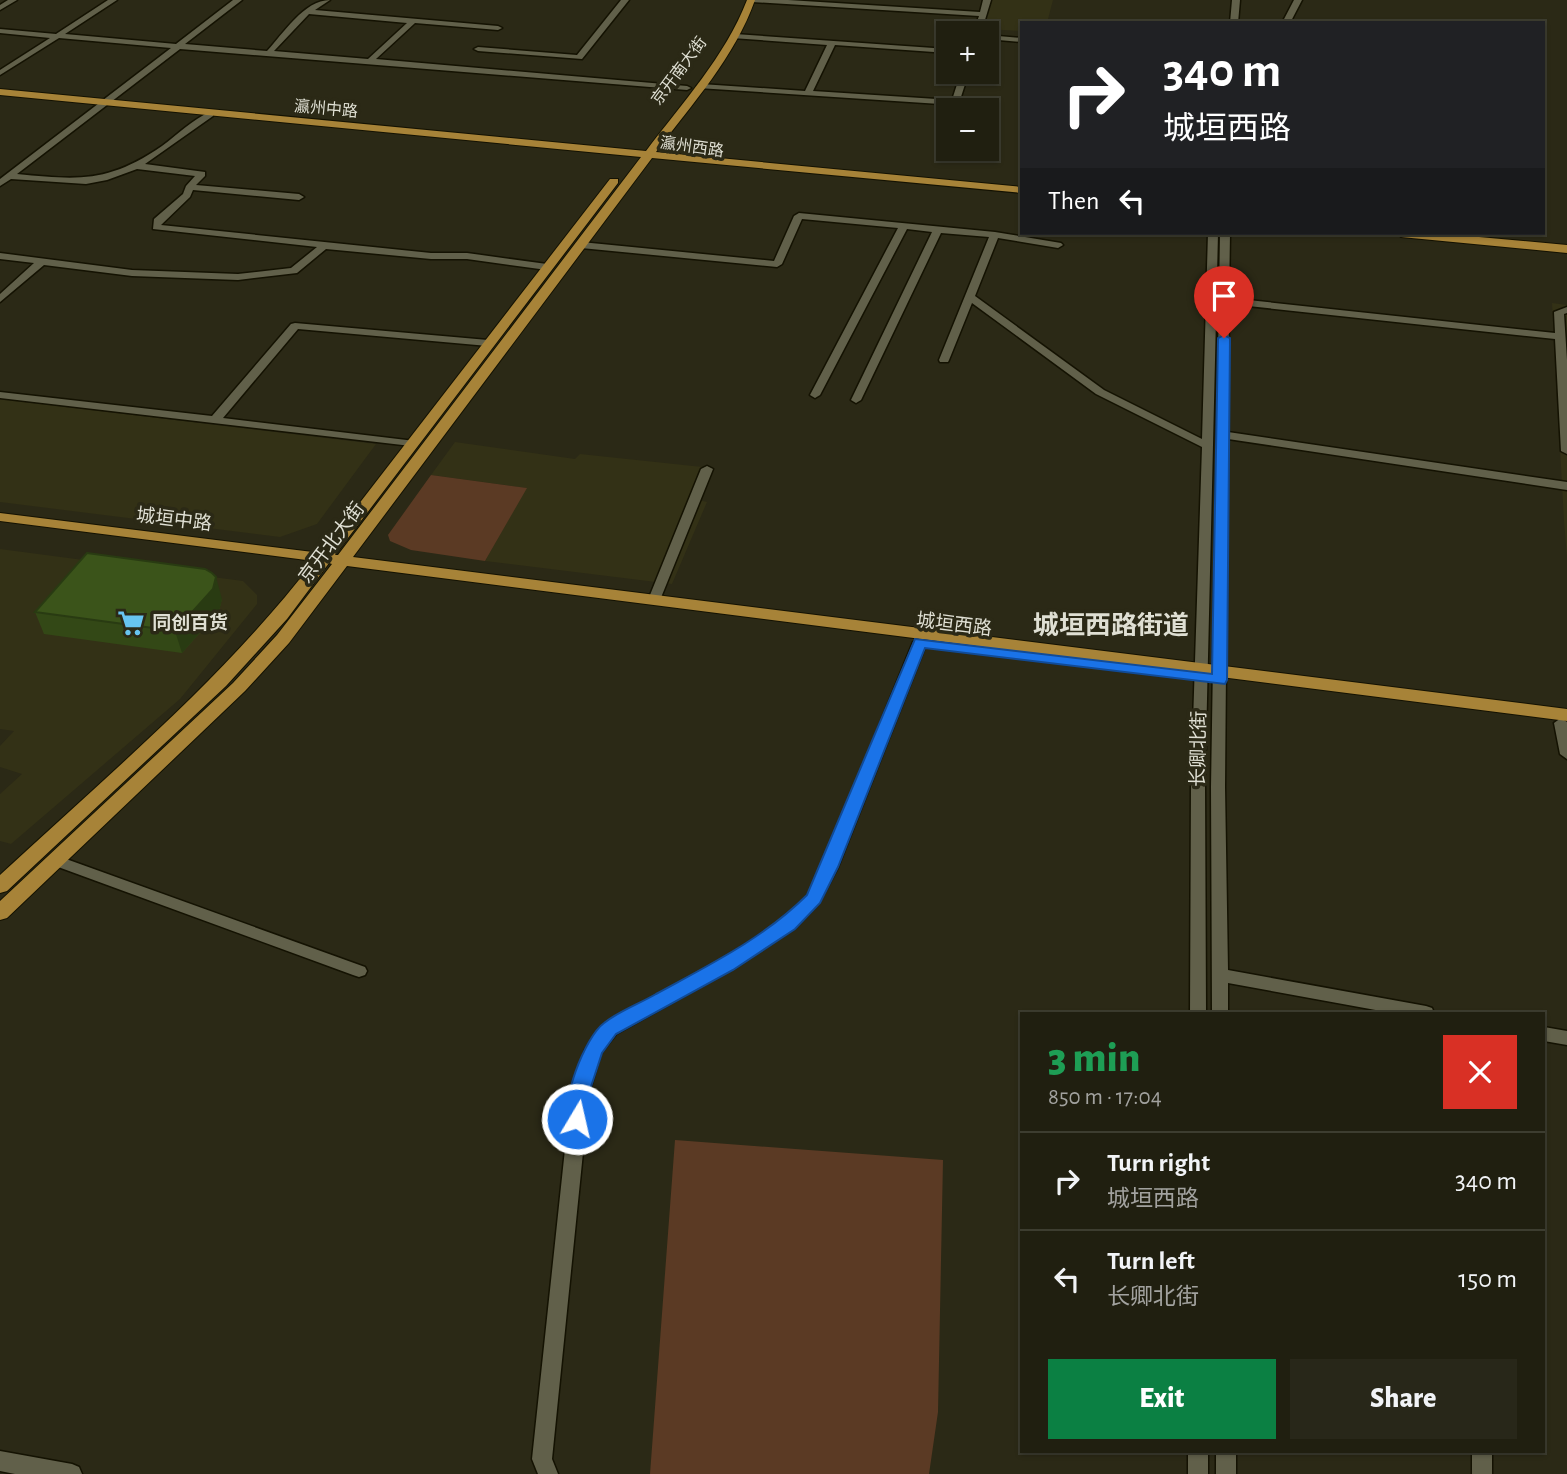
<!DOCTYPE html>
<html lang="en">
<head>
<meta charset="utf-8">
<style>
  body { margin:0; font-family:"Alegreya Sans","Noto Sans SC",sans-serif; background:#282719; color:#f1f3f6; height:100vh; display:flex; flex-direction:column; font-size:26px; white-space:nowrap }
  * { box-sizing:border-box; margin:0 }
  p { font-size:23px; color:#a2a29f }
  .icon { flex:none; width:38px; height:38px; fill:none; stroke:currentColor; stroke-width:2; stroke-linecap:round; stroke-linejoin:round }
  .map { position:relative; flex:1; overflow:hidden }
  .drawer { position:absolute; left:1020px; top:1012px; width:525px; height:441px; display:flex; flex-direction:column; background:#201f10; border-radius:0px; box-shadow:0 2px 5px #0004,0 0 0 2px #3d3d30 }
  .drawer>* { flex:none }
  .banner { position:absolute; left:1020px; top:21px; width:525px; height:214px; border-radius:0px; box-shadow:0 2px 5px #0004,0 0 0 2px #3d3d30; background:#202124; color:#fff; overflow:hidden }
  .controls { position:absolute; left:936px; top:21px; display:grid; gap:14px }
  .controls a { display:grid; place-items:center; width:63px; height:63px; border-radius:0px; background:#201f10; box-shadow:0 2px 5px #0004,0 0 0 2px #3d3d30; font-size:35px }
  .pin { position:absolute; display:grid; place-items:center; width:60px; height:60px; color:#fff; margin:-72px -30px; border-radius:50% 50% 50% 0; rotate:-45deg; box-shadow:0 0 7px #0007 }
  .pin .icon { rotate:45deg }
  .me { position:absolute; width:77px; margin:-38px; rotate:9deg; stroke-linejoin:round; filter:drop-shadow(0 0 5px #0008) }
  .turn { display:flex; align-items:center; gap:24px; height:147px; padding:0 28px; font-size:32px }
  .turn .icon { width:91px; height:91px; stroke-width:2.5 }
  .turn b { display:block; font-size:49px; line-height:60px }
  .then { display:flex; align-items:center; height:66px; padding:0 28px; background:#0003; gap:14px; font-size:26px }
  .round { display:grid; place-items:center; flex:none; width:74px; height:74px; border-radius:0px; background:#282719 }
  .headline { display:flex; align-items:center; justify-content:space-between; height:119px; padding:0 28px }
  h1 { font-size:42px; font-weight:800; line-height:52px; color:#1e9e55 }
  .primary-button { display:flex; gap:14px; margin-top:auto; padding:14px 28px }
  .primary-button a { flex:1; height:80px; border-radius:0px; background:#0b8043; color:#fff; font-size:28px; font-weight:800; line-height:80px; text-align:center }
  .primary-button a+a { background:#282719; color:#f1f3f6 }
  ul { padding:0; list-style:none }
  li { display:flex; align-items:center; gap:21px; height:98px; padding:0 28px; border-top:2px solid #3d3d30 }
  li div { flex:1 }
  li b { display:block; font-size:26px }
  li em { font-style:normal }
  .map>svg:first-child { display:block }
  .built { fill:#333116 }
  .green { fill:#5b3a24 }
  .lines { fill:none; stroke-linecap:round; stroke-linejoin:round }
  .minor-casing { stroke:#141202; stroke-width:3 }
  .major-casing { stroke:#141202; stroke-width:2 }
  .minor { fill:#61604a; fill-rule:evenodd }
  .major { fill:#a78338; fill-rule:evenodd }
  .wall { fill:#334816 }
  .shaded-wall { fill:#293b12 }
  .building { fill:#3b541a; stroke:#293b12; stroke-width:2 }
  .route { fill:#1a73e8; stroke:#114b97; stroke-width:2 }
  .labels { text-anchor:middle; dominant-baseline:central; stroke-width:7; stroke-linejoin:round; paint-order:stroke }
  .far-street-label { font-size:16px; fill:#dfdfd3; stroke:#2b2916 }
  .street-label { font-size:19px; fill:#dfdfd3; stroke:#2b2916 }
  .poi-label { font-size:19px; font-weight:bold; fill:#dfdfd3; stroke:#2b2916; text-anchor:start }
  .district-label { font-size:26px; font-weight:bold; fill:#dfdfd3; stroke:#2b2916 }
</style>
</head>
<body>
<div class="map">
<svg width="1567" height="1474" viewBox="0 0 1567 1474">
  <rect width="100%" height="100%" fill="#2b2916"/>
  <!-- built -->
  <path class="built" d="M 992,0 L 1053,0 L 1047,23 L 1022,23 L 1022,31 L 983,29 Z
    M 1552,303 L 1567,305 L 1567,558 L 1564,521 Z
    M 0,399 L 376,444 L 317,524 L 280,537 L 0,502 Z
    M 455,442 L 575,459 L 580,454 L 712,468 L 699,500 L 707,502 L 672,584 L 485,561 L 526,488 L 431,475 Z
    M 0,549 L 243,581 L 257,595 L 257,604 L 180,699 L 11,844 L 0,841 L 0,794 L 22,774 L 0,767 L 0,746 L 14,731 L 0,729 Z"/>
  <!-- green -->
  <path class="green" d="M 431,475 L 527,488 L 485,561 L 411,550 L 390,541 L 388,535 Z
    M 675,1140 L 943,1160 L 938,1412 L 929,1474 L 650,1474 Z"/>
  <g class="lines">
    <defs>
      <path id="minor" d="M 8,0 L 17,0 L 0,10 L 0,5 Z
        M 108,0 L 117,0 L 65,34 L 176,44 L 233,0 L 242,0 L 185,44 L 267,51 C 283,34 304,0 330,0 L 315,10 L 498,26 L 502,28 L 498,30 L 415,23 L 376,59 L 687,86 L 691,88 L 687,90 L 180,49 L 17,174 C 79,180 108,183 162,146 C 177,135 193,119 210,112 L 213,112 L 213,116 L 145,164 L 205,172 L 205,176 L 196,185 L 299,194 L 304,197 L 299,200 L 193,190 L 190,197 L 161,225 L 431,253 L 467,253 L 547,264 L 552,267 L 547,270 L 467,259 L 431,259 L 326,249 L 297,273 L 238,280 L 132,276 L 44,265 L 0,302 L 0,294 L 34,263 L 0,259 L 0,253 L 132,270 L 238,274 L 291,268 L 317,247 L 153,229 L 154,219 L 183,194 L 186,186 L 195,176 L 137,169 L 107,180 L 86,184 L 11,179 L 0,186 L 0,179 L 171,48 L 59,38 L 0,75 L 0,70 L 50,38 L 0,33 L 0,29 L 56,34 ZM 309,14 L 407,23 L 368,59 L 274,51 Z
        M 621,0 L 629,0 L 582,59 L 478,51 L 474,49 L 478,47 L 577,55 Z
        M 748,0 L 788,0 L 980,12 L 983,0 L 991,0 L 981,33 L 973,33 L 979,16 L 752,2 Z
        M 1232,0 L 1240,0 L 1238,23 L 1230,23 Z
        M 1294,0 L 1302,0 L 1290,23 L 1282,23 Z
        M 735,34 L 948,49 L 948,53 L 835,45 L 813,91 L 952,100 L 961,72 L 969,72 L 959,103 L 955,105 L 698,88 L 697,86 L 701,84 L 805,91 L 827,45 L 732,38 L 731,36 Z
        M 987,35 L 1022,38 L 1022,42 L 987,39 Z
        M 799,213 L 995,232 L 1061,243 L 1063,245 L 1058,248 L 998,238 L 975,296 L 1104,390 L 1202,439 L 1208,233 L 1218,233 L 1205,784 L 1206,1013 L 1190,1013 L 1191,784 L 1202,447 L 1096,394 L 972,303 L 949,360 L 948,362 L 940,362 L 939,360 L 989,237 L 941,233 L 861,400 L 856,403 L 851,400 L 932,232 L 907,229 L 820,395 L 815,398 L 810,395 L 898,228 L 802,219 L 782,264 L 777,267 L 581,248 L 576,245 L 581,242 L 774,261 L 794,216 Z
        M 1220,233 L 1230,233 L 1229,298 L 1555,333 L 1554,312 L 1567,307 L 1567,313 L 1564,314 L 1567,360 L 1567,454 L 1561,451 L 1555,339 L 1229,304 L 1228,432 L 1567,482 L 1567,490 L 1228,439 L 1225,787 L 1228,970 L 1426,1006 L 1432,1008 L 1434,1013 L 1392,1013 L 1228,983 L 1228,1013 L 1212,1013 L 1211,787 Z
        M 295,323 L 488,340 L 493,343 L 488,346 L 298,329 L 223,418 L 415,441 L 417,443 L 411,446 L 0,398 L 0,392 L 212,416 L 291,324 Z
        M 707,466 L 713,469 L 660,600 L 659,603 L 649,603 L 648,600 L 701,469 Z
        M 920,638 L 927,642 L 838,867 L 819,903 L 795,928 L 732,969 L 616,1034 L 601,1053 L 589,1093 L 552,1459 L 558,1474 L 538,1474 L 532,1459 L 571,1093 L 585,1050 L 604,1024 L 720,961 L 783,920 L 808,895 L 822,867 L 913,642 Z
        M 1561,718 L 1567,722 L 1567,759 L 1560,754 L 1554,723 Z
        M 55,855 L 365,967 L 367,971 L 365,975 L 359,977 L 353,975 L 50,864 L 47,860 L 50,856 Z
        M 1544,1027 L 1567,1031 L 1567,1045 L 1544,1041 Z
        M 0,1451 L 72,1464 L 79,1467 L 82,1474 L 15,1474 L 0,1471 Z
        M 1188,1451 L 1208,1451 L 1208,1474 L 1188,1474 Z
        M 1216,1451 L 1236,1451 L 1236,1474 L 1216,1474 Z
        M 1472,1451 L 1492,1451 L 1492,1474 L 1472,1474 Z"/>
      <path id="major" d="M 747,0 L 755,0 C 735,57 692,104 656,152 L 1022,187 L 1022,193 L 652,158 L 353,557 L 1567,709 L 1567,721 L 347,566 L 289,643 L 245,691 L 7,918 L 0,920 L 0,901 L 233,683 L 277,635 L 332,564 L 329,563 L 287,619 L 226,686 L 7,891 L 0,893 L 0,875 C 109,774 223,679 314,561 L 0,521 L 0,513 L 321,553 L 610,179 L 618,179 L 618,183 L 335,555 L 338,555 L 641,157 L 0,95 L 0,89 L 646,151 C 682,103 725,57 747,0 Z
        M 1395,233 L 1435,233 L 1567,245 L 1567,253 L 1401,237 Z"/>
    </defs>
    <!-- minor casing -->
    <use href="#minor" class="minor-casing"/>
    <!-- major casing -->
    <use href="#major" class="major-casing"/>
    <!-- minor -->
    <use href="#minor" class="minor"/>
    <!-- major -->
    <use href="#major" class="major"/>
  </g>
  <!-- wall -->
  <path class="wall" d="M 222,599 L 219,611 L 182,653 L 44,634 L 35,612 Z"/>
  <!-- shaded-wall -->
  <path class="shaded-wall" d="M 216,577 L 222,599 L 219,611 L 182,653 L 175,631 Z"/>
  <!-- building -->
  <path class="building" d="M 87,553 L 205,569 L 212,573 L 216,577 L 213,589 L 175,631 L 35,612 Z"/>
  <!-- route -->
  <path class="route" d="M 1224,335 L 1230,338 L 1227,680 L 1225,684 L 925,648 L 838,867 L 820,903 L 795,929 L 733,970 L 616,1034 L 602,1053 L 589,1093 L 584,1125 L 577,1127 L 570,1125 C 559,1103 585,1037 604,1023 C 619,1011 639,1004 656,994 C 709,965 764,938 807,895 L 915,639 L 1212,674 L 1218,338 Z"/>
  <!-- icons -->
  <defs>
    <symbol id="supermarket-bare" viewBox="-9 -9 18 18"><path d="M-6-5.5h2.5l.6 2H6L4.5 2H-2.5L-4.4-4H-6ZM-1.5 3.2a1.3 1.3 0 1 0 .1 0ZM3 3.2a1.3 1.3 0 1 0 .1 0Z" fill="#67c4f0" stroke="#2b2916" stroke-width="2.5" paint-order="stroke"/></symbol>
  </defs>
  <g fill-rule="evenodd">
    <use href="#supermarket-bare" x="112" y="604" width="38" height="38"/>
  </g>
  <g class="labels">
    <!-- far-street labels -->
    <g class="far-street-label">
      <text transform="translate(679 71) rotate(-53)">京开南大街</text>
      <text transform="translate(326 109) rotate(5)">瀛州中路</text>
      <text transform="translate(692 147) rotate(8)">瀛州西路</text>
    </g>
    <!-- street labels -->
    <g class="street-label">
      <text transform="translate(174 520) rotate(7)">城垣中路</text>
      <text transform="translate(332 543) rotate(-53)">京开北大街</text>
      <text transform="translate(954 625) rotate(7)">城垣西路</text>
      <text transform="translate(1199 749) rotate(-89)">长卿北街</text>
    </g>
    <!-- poi labels -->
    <g class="poi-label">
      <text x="152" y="623">同创百货</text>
    </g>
    <!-- district labels -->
    <g class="district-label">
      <text x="1111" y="626">城垣西路街道</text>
    </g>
  </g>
</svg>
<div class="controls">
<a>+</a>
<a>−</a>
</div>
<div class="pin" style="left:1224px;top:338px;background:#d93025"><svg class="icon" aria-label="arrive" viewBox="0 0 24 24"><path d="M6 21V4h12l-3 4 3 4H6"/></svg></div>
<svg class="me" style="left:577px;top:1119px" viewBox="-20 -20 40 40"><circle r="17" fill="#1a73e8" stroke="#fff" stroke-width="3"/><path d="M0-11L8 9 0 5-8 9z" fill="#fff"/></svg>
<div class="banner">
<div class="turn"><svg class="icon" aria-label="right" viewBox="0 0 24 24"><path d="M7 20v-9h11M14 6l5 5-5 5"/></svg><div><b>340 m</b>城垣西路</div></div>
<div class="then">Then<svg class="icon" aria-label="left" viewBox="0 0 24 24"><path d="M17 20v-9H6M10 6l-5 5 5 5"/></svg></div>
</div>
<section class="drawer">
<div class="headline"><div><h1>3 min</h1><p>850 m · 17:04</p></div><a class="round" style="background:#d93025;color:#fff"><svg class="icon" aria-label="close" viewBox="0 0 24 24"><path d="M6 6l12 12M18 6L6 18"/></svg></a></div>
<ul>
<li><svg class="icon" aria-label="right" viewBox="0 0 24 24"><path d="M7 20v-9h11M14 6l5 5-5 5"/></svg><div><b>Turn right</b><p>城垣西路</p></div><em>340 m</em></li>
<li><svg class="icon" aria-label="left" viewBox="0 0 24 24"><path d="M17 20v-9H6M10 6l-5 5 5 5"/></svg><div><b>Turn left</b><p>长卿北街</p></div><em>150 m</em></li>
</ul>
<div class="primary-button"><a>Exit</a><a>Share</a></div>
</section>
</div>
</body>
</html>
